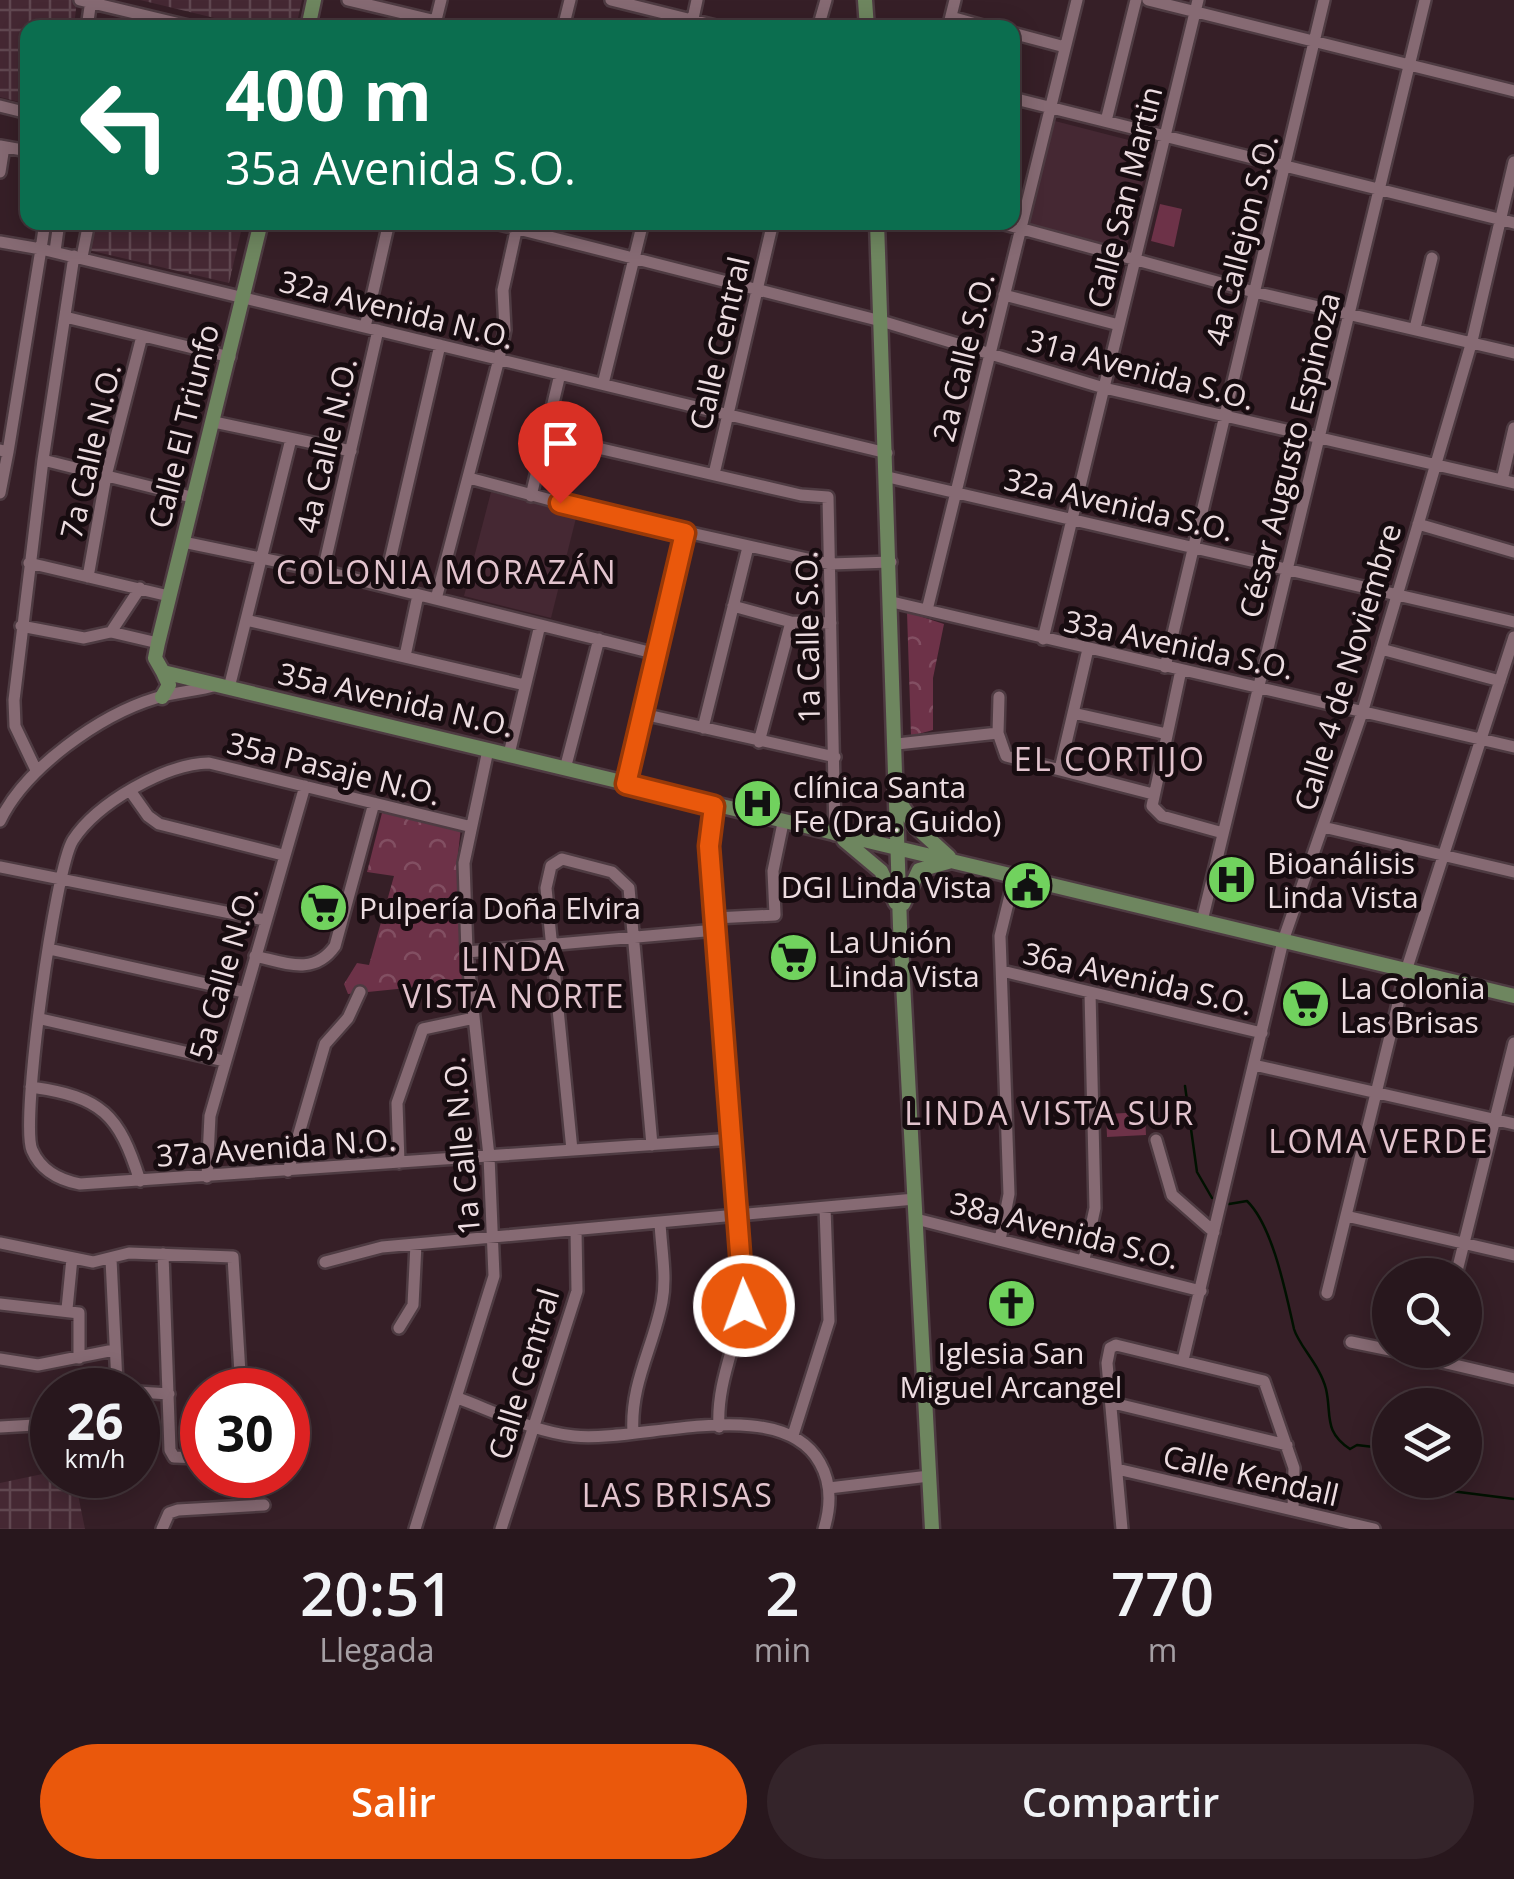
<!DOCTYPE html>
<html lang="es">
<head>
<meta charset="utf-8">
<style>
  body { margin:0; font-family:"Open Sans",sans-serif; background:#34242a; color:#f1f3f6; height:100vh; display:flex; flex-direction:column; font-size:38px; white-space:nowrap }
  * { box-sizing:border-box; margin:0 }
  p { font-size:32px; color:#a59fa4 }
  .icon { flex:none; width:55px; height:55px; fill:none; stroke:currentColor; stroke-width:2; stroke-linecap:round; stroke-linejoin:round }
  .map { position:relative; height:1529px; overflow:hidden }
  .panel { display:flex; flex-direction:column; background:#28171d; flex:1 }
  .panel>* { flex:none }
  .hud { position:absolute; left:20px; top:20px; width:1000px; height:210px; border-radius:20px; box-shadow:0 5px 25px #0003,0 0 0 2px #44363b; background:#0b6e4f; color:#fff; overflow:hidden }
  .fabs { position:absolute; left:1372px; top:1258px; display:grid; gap:20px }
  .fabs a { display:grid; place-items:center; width:110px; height:110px; border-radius:50%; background:#28171d; box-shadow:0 5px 25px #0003,0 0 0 2px #44363b; font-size:50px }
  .speed { position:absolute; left:30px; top:1368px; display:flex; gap:20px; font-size:50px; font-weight:700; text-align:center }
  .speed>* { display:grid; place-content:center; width:130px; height:130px; border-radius:50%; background:#28171d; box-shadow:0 5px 25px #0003,0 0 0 2px #44363b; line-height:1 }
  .speed small { font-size:25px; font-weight:400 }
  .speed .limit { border:15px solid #d22; background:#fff; color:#111 }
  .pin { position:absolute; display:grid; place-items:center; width:85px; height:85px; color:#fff; margin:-102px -42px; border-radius:50% 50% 50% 0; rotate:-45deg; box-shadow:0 0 10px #0007 }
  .pin .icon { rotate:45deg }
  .me { position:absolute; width:110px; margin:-55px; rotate:358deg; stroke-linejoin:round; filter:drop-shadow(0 0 8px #0008) }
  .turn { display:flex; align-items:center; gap:35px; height:210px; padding:0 40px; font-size:45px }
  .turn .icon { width:130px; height:130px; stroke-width:2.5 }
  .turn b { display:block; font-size:70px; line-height:85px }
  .eta { display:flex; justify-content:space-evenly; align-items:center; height:170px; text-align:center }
  .eta b { font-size:60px; font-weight:600; line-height:70px }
  .cta { display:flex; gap:20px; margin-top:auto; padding:20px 40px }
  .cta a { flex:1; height:115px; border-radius:60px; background:#ea580c; color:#fff; font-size:40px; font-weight:600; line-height:115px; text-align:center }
  .cta a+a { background:#34242a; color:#f1f3f6 }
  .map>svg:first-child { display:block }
  .built { fill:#452833 }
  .industrial { fill:url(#industrial-grid) }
  .grass { fill:#6d3248 }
  .park { fill:url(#park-crowns) }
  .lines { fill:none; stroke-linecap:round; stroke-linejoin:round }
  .stream { stroke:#010; stroke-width:2.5 }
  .minor-casing { stroke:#4e3b42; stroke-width:16 }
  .major-casing { stroke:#4e3b42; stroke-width:19 }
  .minor { stroke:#866a73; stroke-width:11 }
  .major { stroke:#6e865f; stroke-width:14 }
  .route-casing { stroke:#983908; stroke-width:25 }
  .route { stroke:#ea580c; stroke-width:18 }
  .labels { text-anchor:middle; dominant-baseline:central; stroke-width:10; stroke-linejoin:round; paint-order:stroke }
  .street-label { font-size:30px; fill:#eddde1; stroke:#170c10 }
  .poi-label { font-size:30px; fill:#eddde1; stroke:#170c10; text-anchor:start }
  .neighbourhood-label { font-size:32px; letter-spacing:2.5px; fill:#e3c4ce; stroke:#170c10 }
</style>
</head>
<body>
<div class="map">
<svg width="1514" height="1529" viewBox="0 0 1514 1529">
  <defs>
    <pattern id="industrial-grid" width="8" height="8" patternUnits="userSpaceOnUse" patternTransform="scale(2.5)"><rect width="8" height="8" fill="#452833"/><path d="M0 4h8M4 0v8" fill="none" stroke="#604750"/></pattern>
    <pattern id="park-crowns" width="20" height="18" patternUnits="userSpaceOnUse" patternTransform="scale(2.5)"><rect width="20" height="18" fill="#6d3248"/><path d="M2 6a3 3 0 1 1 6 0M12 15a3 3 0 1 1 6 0" fill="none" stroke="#824f62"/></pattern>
  </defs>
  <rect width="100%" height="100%" fill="#361f27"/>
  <!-- built -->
  <path class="built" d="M 1055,121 L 1152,146 L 1126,250 L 1028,225 Z
    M 491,492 L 577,514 L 551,618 L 464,596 Z"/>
  <!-- industrial -->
  <path class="industrial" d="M 0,0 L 77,0 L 74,27 L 28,28 L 27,104 L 0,97 Z
    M 140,0 L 302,0 L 296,27 L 256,28 Z
    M 94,223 L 243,223 L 229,283 L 88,250 Z
    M 52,1472 L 74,1475 L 85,1529 L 0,1529 L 0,1483 Z"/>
  <!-- grass -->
  <path class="grass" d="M 1160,204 L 1182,209 L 1174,247 L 1151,241 Z
    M 1145,1112 L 1146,1135 L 1107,1137 L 1106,1114 Z"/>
  <!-- park -->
  <path class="park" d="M 907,612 L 944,624 L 933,678 L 933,730 L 911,736 Z
    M 383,809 L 461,827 L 457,863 L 466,982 L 348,994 L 344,984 L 357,963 L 369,965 L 394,876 L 367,872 Z"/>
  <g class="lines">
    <!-- stream -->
    <path class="stream" d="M 1185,1086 L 1197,1172 L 1212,1198
      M 1229,1204 L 1247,1201 C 1273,1226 1286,1294 1294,1329 C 1299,1346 1320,1365 1326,1389 C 1332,1415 1323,1431 1350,1449 L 1357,1445 L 1390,1449
      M 1429,1480 L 1451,1491 L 1514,1499"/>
    <defs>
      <path id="minor" d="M 80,0 L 197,28
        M 348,0 L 436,21
        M 611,0 L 724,28
        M 1148,0 L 1514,91
        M 951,17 L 990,28
        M 692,23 L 697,0
        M 87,28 L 91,0
        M 434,28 L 441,0
        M 563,28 L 570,0
        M 818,28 L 826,0
        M 948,28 L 955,0
        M 1012,33 L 1065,47
        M 1012,98 L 1514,223
        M 0,106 L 28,113
        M 1106,121 L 1136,0
        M 0,146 L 28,151
        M 0,172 L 4,147
        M 45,222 L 41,249 L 887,453
        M 491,222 L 881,321 L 1104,388 L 1514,483
        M 997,222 L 1254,292 L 1514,353
        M 0,242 L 41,249 L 8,452 L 0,450
        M 55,251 L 59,222
        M 82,257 L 89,222
        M 1004,295 L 1119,325
        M 65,317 L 230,357
        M 365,327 L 389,222
        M 1415,328 L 1432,258
        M 603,384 L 643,222
        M 214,422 L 351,451
        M 602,449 L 801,495 L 828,497 L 835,835
        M 43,460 L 195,498
        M 714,474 L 773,222
        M 888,477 L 1514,622
        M 469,478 L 588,510 L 830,564 L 891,562
        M 1502,480 L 1514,428
        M 0,493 L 8,452
        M 531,496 L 560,374
        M 1418,524 L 1514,552
        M 183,542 L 323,571 L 657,654
        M 29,563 L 169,596
        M 323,571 L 378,330
        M 88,577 L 106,476 L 142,336
        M 384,586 L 440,345
        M 436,599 L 499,359 L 505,330 L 503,290 L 518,222
        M 892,602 L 1514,747
        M 733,606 L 791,622 L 831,623
        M 927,610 L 1077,0
        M 246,620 L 525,685
        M 21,626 L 84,638 L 111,632 L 158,643
        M 111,632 L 140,588
        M 1043,639 L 1198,0
        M 1381,649 L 1500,681
        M 405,656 L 418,595
        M 1165,667 L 1324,0
        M 1181,670 L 1152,806 L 1162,816 L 1223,833
        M 229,688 L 291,439
        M 999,697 L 998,733 L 1006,756 L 1153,794
        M 1073,713 L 1167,734
        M 643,714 L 835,757
        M 703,728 L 748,547
        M 759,742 L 791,622
        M 897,744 L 998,733
        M 509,754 L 540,625
        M 565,769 L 599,639
        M 1060,769 L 1088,649
        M 36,770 L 15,726 L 14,700 L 43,460 L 74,256
        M 625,784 L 685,533
        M 131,792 L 148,816 L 159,824 L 283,855
        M 714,806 L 709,845 L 745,1286 C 742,1335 716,1377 719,1427
        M 0,821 C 25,768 100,715 156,698 C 175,692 197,691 217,685
        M 468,826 L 209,763 C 165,764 97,803 73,840 C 55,868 20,1122 32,1150 C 41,1171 59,1180 80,1184 L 733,1139
        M 1323,827 L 1514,872
        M 0,867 L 265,920
        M 715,918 L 775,915 L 773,871 L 783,823
        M 1202,921 L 1425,0
        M 49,949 L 243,992
        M 467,952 L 716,930
        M 255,956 C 286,963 314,976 335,946 L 374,803
        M 1002,971 L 1262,1033
        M 41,1019 L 224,1061
        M 1254,1065 L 1514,1124
        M 31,1087 C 102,1097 119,1114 140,1181
        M 1156,1140 L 1172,1195 L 1214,1232
        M 572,1150 L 546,888 L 551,866 L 562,859 L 612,872 L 629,888 L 652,1145
        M 399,1163 L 397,1103 L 423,1029 L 474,1018
        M 288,1171 L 325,1044 L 348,1018 L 360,992
        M 207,1177 L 210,1116 L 305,786
        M 1346,1216 L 1514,1255
        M 916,1219 L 1201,1291
        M 1000,1240 L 1009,1194 L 1000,936 L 1015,875
        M 0,1243 L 93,1262 L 129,1253 L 233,1257 L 241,1390
        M 163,1254 L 170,1450 L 174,1457 L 202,1458
        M 111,1259 L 117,1383 L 126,1390
        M 1084,1259 L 1095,1208 L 1090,992
        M 325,1262 L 382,1247 L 915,1199
        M 1456,1275 L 1514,1043
        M 1327,1293 L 1406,971 L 1514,637
        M 0,1304 L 79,1313 L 79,1358
        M 67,1309 L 72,1258
        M 399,1328 L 413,1305 L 416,1244
        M 1351,1342 L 1390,1350
        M 1391,1350 L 1514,1379
        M 0,1359 L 38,1365 L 114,1350
        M 1183,1360 L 1283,941 L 1363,710 L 1415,535 L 1472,341 L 1514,162
        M 138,1392 L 169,1394
        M 458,1398 C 495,1412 535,1432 574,1436 C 640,1443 781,1392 820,1463 C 832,1484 831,1506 824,1529
        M 1113,1403 L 1287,1445
        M 0,1427 L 52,1424
        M 633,1433 C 630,1384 653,1348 662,1302 C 667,1276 661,1248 660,1222
        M 793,1435 L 829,1321 L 825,1208
        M 1117,1469 L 1374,1529
        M 829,1488 L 929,1476
        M 162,1529 L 169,1513 L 178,1510 L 264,1505
        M 415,1529 L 494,1276 L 489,1156 L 467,952 L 464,863 L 488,750
        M 501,1529 L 577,1291 L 576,1230
        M 1122,1529 L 1107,1363 L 1110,1348 L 1116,1345 L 1264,1381 L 1294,1468 L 1293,1510"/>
      <path id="major" d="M 865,0 L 867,28
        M 308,28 L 314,0
        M 261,222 L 158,643 L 155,658 L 163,672 L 1514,996
        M 877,222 L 900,926 L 932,1529
        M 162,697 L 169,685 L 163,672
        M 900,803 L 916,827 L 949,857
        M 844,840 L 881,871 L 896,903
        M 903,904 L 919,870 L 948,862"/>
    </defs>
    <!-- minor casing -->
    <use href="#minor" class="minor-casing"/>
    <!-- major casing -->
    <use href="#major" class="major-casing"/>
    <!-- minor -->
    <use href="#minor" class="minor"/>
    <!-- major -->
    <use href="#major" class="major"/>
  </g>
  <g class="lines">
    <defs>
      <path id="route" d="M 560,503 L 685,533 L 626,784 L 714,806 L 709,846 L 744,1306"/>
    </defs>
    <!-- route casing -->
    <use href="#route" class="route-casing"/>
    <!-- route -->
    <use href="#route" class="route"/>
  </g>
  <!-- icons -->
  <defs>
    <symbol id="hospital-disc" viewBox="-11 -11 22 22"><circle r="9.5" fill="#71d25e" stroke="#170c10"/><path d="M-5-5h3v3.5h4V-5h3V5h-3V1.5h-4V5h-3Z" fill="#111"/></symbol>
    <symbol id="civic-disc" viewBox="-11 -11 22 22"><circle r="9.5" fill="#71d25e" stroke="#170c10"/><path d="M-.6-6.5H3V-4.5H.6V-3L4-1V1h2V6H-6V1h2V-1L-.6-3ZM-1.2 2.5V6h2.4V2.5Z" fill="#111"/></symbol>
    <symbol id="supermarket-disc" viewBox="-11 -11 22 22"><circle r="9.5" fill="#71d25e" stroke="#170c10"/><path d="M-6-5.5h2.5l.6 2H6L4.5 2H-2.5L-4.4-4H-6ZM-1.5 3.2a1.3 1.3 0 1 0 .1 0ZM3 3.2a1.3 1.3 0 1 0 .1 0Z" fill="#111"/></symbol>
    <symbol id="church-disc" viewBox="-11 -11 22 22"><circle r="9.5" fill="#71d25e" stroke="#170c10"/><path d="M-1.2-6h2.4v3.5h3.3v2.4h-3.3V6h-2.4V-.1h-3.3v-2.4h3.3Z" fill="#111"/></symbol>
  </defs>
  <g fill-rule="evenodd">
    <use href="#hospital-disc" x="730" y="776" width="55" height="55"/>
    <use href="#hospital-disc" x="1204" y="852" width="55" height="55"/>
    <use href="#civic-disc" x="1000" y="858" width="55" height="55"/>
    <use href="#supermarket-disc" x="296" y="880" width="55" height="55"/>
    <use href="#supermarket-disc" x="766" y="930" width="55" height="55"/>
    <use href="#supermarket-disc" x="1278" y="976" width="55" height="55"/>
    <use href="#church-disc" x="984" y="1276" width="55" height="55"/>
  </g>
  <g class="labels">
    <!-- street labels -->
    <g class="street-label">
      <text transform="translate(1124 197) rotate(-76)">Calle San Martin</text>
      <text transform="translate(1241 240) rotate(-76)">4a Callejon S.O.</text>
      <text transform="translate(397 309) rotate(14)">32a Avenida N.O.</text>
      <text transform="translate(719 343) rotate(-77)">Calle Central</text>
      <text transform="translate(963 357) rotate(-76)">2a Calle S.O.</text>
      <text transform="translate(1141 369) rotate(15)">31a Avenida S.O.</text>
      <text transform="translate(183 426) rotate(-76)">Calle El Triunfo</text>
      <text transform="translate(326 445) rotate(-77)">4a Calle N.O.</text>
      <text transform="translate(90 451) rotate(-77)">7a Calle N.O.</text>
      <text transform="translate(1289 455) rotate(-76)">César Augusto Espinoza</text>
      <text transform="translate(1119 504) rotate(13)">32a Avenida S.O.</text>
      <text transform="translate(807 637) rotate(-91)">1a Calle S.O.</text>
      <text transform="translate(1179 644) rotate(12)">33a Avenida S.O.</text>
      <text transform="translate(1347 667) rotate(-73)">Calle 4 de Noviembre</text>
      <text transform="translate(396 699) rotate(13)">35a Avenida N.O.</text>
      <text transform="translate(334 768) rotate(14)">35a Pasaje N.O.</text>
      <text transform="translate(223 973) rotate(-74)">5a Calle N.O.</text>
      <text transform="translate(1138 978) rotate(13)">36a Avenida S.O.</text>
      <text transform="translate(461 1146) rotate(-95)">1a Calle N.O.</text>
      <text transform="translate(276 1147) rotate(-4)">37a Avenida N.O.</text>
      <text transform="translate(1065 1230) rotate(14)">38a Avenida S.O.</text>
      <text transform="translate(523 1374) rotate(-73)">Calle Central</text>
      <text transform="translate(1251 1475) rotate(13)">Calle Kendall</text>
    </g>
    <!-- poi labels -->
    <g class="poi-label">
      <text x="793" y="786">clínica Santa<tspan x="793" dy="34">Fe (Dra. Guido)</tspan></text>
      <text x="1267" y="862">Bioanálisis<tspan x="1267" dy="34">Linda Vista</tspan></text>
      <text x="992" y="886" text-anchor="end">DGI Linda Vista</text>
      <text x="359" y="907">Pulpería Doña Elvira</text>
      <text x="828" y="941">La Unión<tspan x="828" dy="34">Linda Vista</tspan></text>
      <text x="1340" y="987">La Colonia<tspan x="1340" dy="34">Las Brisas</tspan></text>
      <text x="1011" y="1352" text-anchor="middle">Iglesia San<tspan x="1011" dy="34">Miguel Arcangel</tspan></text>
    </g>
    <!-- neighbourhood labels -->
    <g class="neighbourhood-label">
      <text x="447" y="571">COLONIA MORAZÁN</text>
      <text x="1110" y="758">EL CORTIJO</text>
      <text x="514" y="958">LINDA<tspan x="514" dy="37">VISTA NORTE</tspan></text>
      <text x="1050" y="1112">LINDA VISTA SUR</text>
      <text x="1379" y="1140">LOMA VERDE</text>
      <text x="678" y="1494">LAS BRISAS</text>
    </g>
  </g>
</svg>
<div class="fabs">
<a><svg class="icon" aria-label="search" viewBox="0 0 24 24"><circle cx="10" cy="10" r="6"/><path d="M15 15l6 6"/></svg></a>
<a><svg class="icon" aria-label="layers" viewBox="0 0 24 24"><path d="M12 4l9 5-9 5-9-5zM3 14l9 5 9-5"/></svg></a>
</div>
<div class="speed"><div>26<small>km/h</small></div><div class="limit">30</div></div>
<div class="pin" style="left:560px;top:503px;background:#d93025"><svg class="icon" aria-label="arrive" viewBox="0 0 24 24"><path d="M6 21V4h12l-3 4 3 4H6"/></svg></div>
<svg class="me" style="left:744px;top:1306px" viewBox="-20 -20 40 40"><circle r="17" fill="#ea580c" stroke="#fff" stroke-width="3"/><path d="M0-11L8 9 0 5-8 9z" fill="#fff"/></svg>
<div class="hud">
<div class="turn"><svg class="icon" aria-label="left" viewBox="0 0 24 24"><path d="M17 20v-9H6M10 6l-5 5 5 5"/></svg><div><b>400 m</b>35a Avenida S.O.</div></div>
</div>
</div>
<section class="panel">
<div class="eta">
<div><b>20:51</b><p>Llegada</p></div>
<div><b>2</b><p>min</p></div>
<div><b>770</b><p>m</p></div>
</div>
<div class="cta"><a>Salir</a><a>Compartir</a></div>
</section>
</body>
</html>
